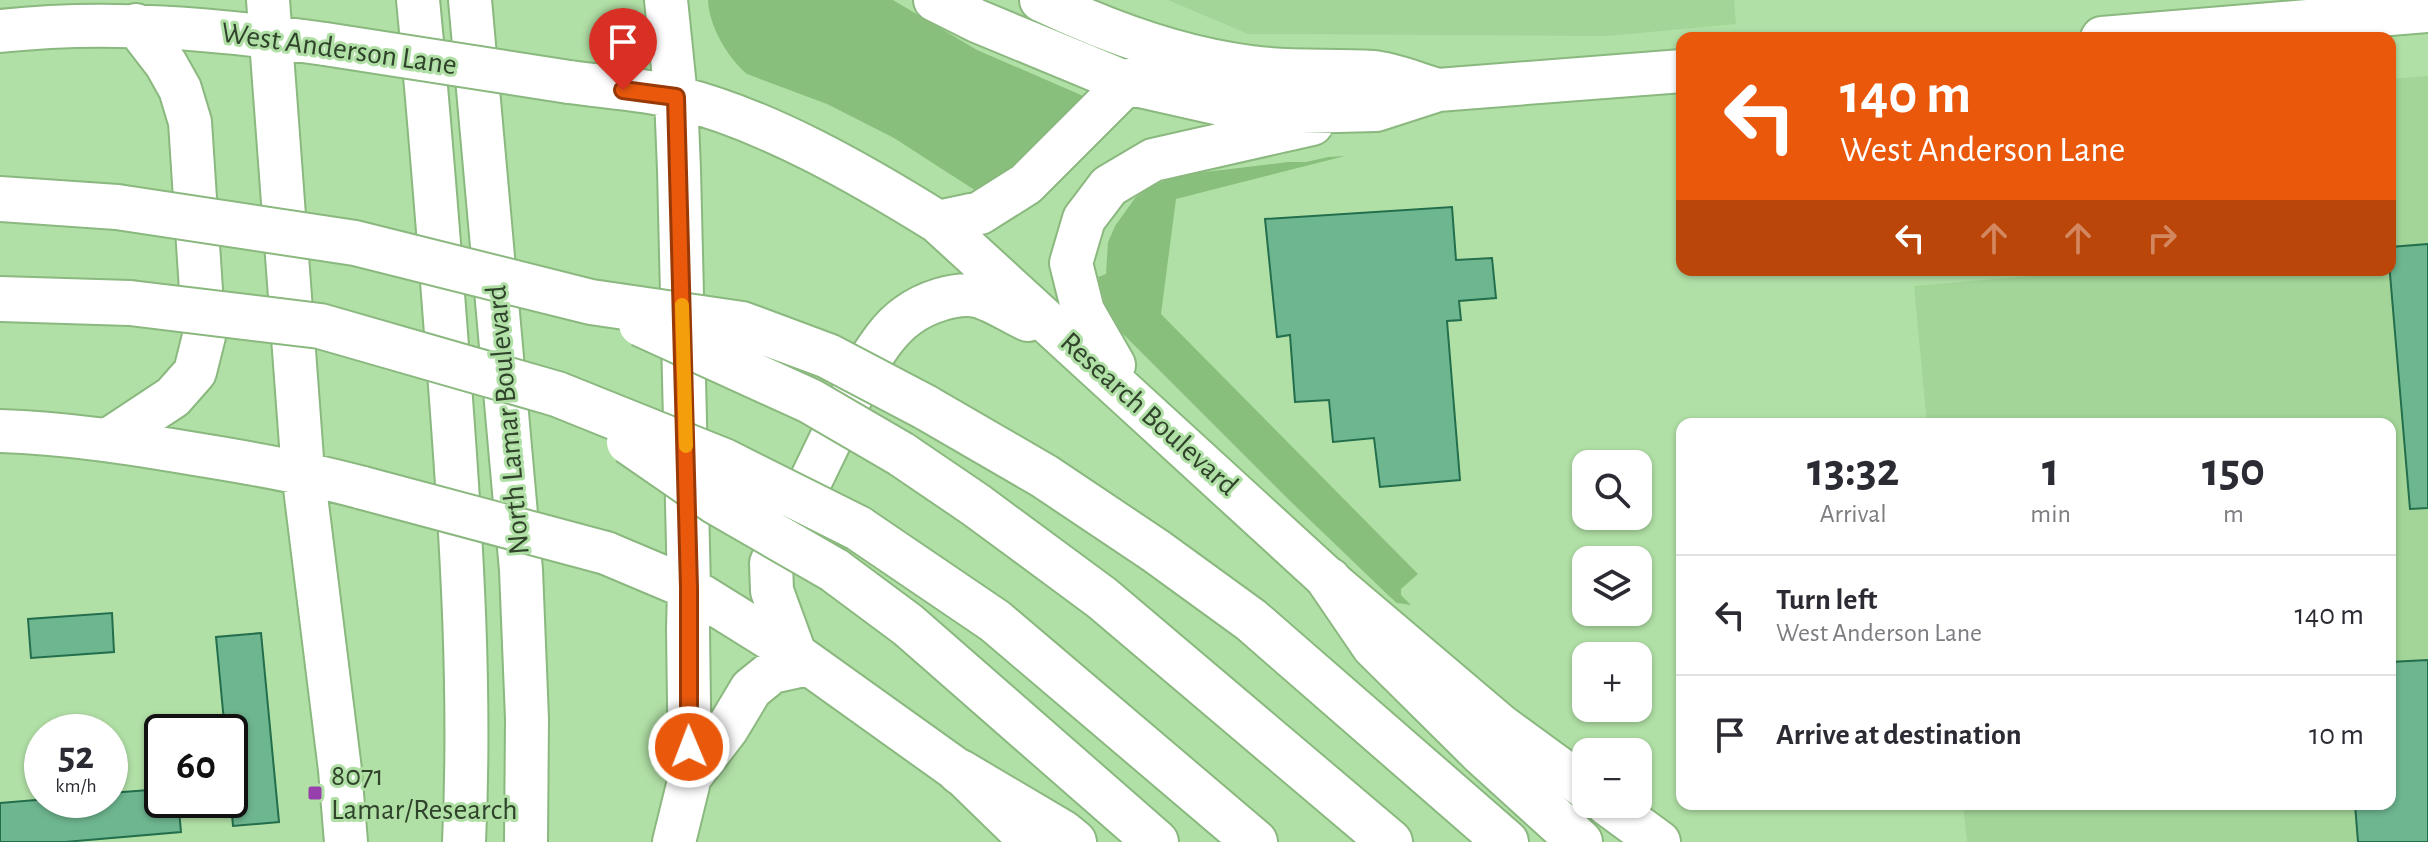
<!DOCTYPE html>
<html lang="en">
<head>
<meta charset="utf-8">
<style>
  body { margin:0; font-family:"Alegreya Sans",sans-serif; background:#f2f2f3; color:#2b2b33; height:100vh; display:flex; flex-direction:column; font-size:30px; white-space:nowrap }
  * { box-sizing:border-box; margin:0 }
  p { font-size:26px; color:#7c7c81 }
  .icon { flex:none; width:44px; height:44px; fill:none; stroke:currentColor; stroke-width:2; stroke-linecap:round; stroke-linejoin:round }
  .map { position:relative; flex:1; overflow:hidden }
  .sheet { position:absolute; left:1676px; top:418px; width:720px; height:392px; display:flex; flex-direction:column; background:#fff; border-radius:16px; box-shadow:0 2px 6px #0004 }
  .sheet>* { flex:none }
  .guide { position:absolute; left:1676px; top:32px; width:720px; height:244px; border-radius:16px; box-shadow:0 2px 6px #0004; background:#ea580c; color:#fff; overflow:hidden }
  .fabs { position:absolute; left:1572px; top:450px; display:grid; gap:16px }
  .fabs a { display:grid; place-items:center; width:80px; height:80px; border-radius:16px; background:#fff; box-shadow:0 2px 6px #0004; font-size:40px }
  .speed { position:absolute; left:24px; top:714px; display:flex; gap:16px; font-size:40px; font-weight:700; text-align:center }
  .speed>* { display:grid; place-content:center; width:104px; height:104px; border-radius:50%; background:#fff; box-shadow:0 2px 6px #0004; line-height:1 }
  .speed small { font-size:20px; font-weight:400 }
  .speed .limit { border:4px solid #111; border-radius:12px; background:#fff; color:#111 }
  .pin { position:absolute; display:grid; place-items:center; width:68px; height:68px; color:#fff; margin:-82px -34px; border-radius:50% 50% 50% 0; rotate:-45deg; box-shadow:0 0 8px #0007 }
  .pin .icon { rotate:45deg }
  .me { position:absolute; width:88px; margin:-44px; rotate:359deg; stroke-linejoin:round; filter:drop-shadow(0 0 6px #0008) }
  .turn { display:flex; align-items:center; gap:28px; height:168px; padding:0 32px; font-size:36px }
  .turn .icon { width:104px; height:104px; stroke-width:2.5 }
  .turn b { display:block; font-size:56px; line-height:68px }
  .lanes { display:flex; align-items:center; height:76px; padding:0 32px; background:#0003; justify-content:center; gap:40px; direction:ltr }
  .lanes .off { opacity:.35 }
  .eta { display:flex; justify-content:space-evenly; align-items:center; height:136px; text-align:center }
  .eta b { font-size:48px; font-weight:600; line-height:56px }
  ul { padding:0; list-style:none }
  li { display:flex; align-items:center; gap:24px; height:120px; padding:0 32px; border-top:2px solid #e1e1e2 }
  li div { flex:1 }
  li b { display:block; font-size:30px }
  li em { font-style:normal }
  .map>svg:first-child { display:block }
  .built { fill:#a2d597 }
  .green { fill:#89bf7c }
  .building { fill:#6eb690; stroke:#236e4c; stroke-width:2 }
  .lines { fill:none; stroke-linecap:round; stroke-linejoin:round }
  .major-casing { stroke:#8ab87f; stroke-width:46 }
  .highway-casing { stroke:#8ab87f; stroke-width:48 }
  .major { stroke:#fff; stroke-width:42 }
  .highway { stroke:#fff; stroke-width:44 }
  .major-bridge-casing { stroke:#8ab87f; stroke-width:46; stroke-linecap:butt }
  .highway-bridge-casing { stroke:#8ab87f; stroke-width:48; stroke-linecap:butt }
  .major-bridge { stroke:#fff; stroke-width:42 }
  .highway-bridge { stroke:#fff; stroke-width:44 }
  .route-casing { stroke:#983908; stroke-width:20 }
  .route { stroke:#ea580c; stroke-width:14 }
  .slow { stroke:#f59e0b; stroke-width:14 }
  .poi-dot { fill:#973fac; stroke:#b1e0a6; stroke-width:3 }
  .labels { text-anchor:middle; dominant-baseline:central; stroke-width:6; stroke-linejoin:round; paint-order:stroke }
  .street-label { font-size:30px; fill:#30432b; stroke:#b1e0a6 }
  .poi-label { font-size:30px; fill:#30432b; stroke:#b1e0a6; text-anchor:start }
</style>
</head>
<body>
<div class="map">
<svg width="2428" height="842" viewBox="0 0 2428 842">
  <rect width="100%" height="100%" fill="#b1e0a6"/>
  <!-- built -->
  <path class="built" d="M 1168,0 L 1734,0 L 1736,24 L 1607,36 L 1248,34 Z
    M 2428,76 L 2428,842 L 1967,842 L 1963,804 L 2390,804 L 2390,424 L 1927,424 L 1914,286 L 2100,270 L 2390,270 L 2390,79 Z"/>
  <!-- green -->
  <path class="green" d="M 708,0 L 893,0 L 977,50 L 1088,98 L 1024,171 L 983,190 L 973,189 L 894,138 L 827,104 L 747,74 C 727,57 709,26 708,0 Z
    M 1345,156 L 1176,199 L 1161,314 L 1418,574 L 1401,589 L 1401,595 L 1411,605 L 1397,603 L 1389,596 L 1288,499 L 1120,331 L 1106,308 L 1098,277 L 1106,274 L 1108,242 L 1115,226 L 1135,198 L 1151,186 L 1180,175 L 1288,162 L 1306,162 L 1328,157 Z"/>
  <!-- building -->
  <path class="building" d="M 1452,207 L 1456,260 L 1492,258 L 1496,298 L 1459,301 L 1461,320 L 1447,321 L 1460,480 L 1380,487 L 1374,438 L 1333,442 L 1329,400 L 1295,402 L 1290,335 L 1277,337 L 1265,219 Z
    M 2428,244 L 2428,508 L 2410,509 L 2390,274 L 2390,247 Z
    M 112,613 L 114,652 L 31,658 L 28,619 Z
    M 261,633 L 279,822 L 233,826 L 230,789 L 230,732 L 225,732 L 216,637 Z
    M 2428,660 L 2428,842 L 2358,842 L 2355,804 L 2390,804 L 2390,662 Z
    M 162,789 L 162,800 L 178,800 L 181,832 L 65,842 L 0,842 L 0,803 L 36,800 L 110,800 L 110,793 Z"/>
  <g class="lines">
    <defs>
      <path id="major" d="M 268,0 L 303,472 L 340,770 L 346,842
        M 418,0 C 431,133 441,266 451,399 C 462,546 471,694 464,842
        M 470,0 L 521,570 L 527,719 L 526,842
        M 666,0 L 676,97 L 679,170 L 689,588 L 688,629 L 690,777 L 674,842
        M 935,0 L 977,21 L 1127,83 L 1220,104 L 1300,112 L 1376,110 L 1438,90 L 1682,71
        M 1041,0 C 1106,31 1179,58 1251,67 C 1291,73 1332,69 1373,72 C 1394,74 1417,84 1438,90
        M 0,31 C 109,19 216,29 325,44
        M 2102,38 L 2428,11
        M 569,82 C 605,87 644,89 679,98 C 767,120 861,174 938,222 L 1329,580 L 1501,726 L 1586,788
        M 938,222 L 980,213 L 1026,184 L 1127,83 L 1149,70
        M 1114,365 L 1083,311 L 1071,263 L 1084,219 L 1109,186 L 1153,160 L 1312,124
        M 0,431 C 65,433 130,443 195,454 C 252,463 308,473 363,488
        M 108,440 L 173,397 L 195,372 L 204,336 L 190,122 L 180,89 L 166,64 L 136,25
        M 606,553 L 689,588 L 795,654 L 960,772 L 1032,842
        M 795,654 L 772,591 L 771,563 L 867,364 C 878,347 890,328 907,316 C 924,303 955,292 977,296 C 994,300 1012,313 1028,320
        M 690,777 L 727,729 L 751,689 L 772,672 L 808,664
        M 1607,804 L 1659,842"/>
      <path id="highway" d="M 0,199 L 117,207
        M 0,299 L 130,303
        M 925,407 L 1044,476 L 1156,551 L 1251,620 L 1506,842
        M 901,454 L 976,505 L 1102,598 L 1390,842
        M 858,528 L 995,621 L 1255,842
        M 834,570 L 908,625 L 1156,842
        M 1329,580 L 1374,646 L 1483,754 L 1580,842
        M 960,772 L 1063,833 L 1074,842"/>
    </defs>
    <!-- major casing -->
    <use href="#major" class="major-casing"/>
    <!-- highway casing -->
    <use href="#highway" class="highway-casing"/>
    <!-- major -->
    <use href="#major" class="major"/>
    <!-- highway -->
    <use href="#highway" class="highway"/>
    <defs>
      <path id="major-bridge" d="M 325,44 L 569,82
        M 363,488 L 606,553"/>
      <path id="highway-bridge" d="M 117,207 L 355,243 L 591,302 L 742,324 L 828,356 L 925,407
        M 130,303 L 320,326 L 557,394 L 724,461 L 858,528
        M 641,324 L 810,401 L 901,454
        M 629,442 L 716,502 L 834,570"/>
    </defs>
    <!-- major-bridge casing -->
    <use href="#major-bridge" class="major-bridge-casing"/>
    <!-- highway-bridge casing -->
    <use href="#highway-bridge" class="highway-bridge-casing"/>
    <!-- major-bridge -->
    <use href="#major-bridge" class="major-bridge"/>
    <!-- highway-bridge -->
    <use href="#highway-bridge" class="highway-bridge"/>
  </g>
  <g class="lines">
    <defs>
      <path id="route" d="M 623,90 L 676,97 L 689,588 L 689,747"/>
    </defs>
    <!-- route casing -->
    <use href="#route" class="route-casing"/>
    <!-- route -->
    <use href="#route" class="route"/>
    <!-- slow -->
    <path class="slow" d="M 682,305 L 686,446"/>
  </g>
  <!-- markers -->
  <rect class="poi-dot" x="307" y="785" width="16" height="16" rx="4"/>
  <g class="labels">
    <!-- street labels -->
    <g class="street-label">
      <text transform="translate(339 49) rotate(8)">West Anderson Lane</text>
      <text transform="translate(1149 414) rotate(42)">Research Boulevard</text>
      <text transform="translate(508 420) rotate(-95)">North Lamar Boulevard</text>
    </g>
    <!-- poi labels -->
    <g class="poi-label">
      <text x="331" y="776">8071<tspan x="331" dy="34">Lamar/Research</tspan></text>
    </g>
  </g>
</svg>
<div class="fabs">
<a><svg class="icon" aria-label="search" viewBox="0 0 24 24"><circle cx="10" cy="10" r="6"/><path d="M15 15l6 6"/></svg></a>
<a><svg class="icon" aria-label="layers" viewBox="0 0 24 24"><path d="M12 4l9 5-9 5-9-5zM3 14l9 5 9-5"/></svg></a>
<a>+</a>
<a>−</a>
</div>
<div class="speed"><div>52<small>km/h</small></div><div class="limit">60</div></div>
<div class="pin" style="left:623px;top:90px;background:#d93025"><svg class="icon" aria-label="arrive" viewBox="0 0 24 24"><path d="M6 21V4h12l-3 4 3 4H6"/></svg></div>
<svg class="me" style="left:689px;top:747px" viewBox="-20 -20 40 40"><circle r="17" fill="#ea580c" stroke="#fff" stroke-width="3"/><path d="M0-11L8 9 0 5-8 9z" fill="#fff"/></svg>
<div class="guide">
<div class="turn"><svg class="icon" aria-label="left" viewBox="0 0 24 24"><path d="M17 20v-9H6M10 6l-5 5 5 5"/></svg><div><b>140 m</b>West Anderson Lane</div></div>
<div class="lanes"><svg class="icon" aria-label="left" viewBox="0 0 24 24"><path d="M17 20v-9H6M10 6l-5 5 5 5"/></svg><svg class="icon off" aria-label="ahead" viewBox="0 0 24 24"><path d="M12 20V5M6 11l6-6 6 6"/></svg><svg class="icon off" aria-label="ahead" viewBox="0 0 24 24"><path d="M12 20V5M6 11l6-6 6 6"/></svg><svg class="icon off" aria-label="right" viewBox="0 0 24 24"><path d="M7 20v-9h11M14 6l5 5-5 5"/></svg></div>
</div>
<section class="sheet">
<div class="eta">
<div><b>13:32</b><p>Arrival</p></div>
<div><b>1</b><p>min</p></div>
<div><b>150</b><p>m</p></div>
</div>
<ul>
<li><svg class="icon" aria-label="left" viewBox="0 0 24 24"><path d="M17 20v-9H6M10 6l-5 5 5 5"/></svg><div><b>Turn left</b><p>West Anderson Lane</p></div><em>140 m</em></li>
<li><svg class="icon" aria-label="arrive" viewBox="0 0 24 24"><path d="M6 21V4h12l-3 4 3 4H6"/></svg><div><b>Arrive at destination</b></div><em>10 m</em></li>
</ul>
</section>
</div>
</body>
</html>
